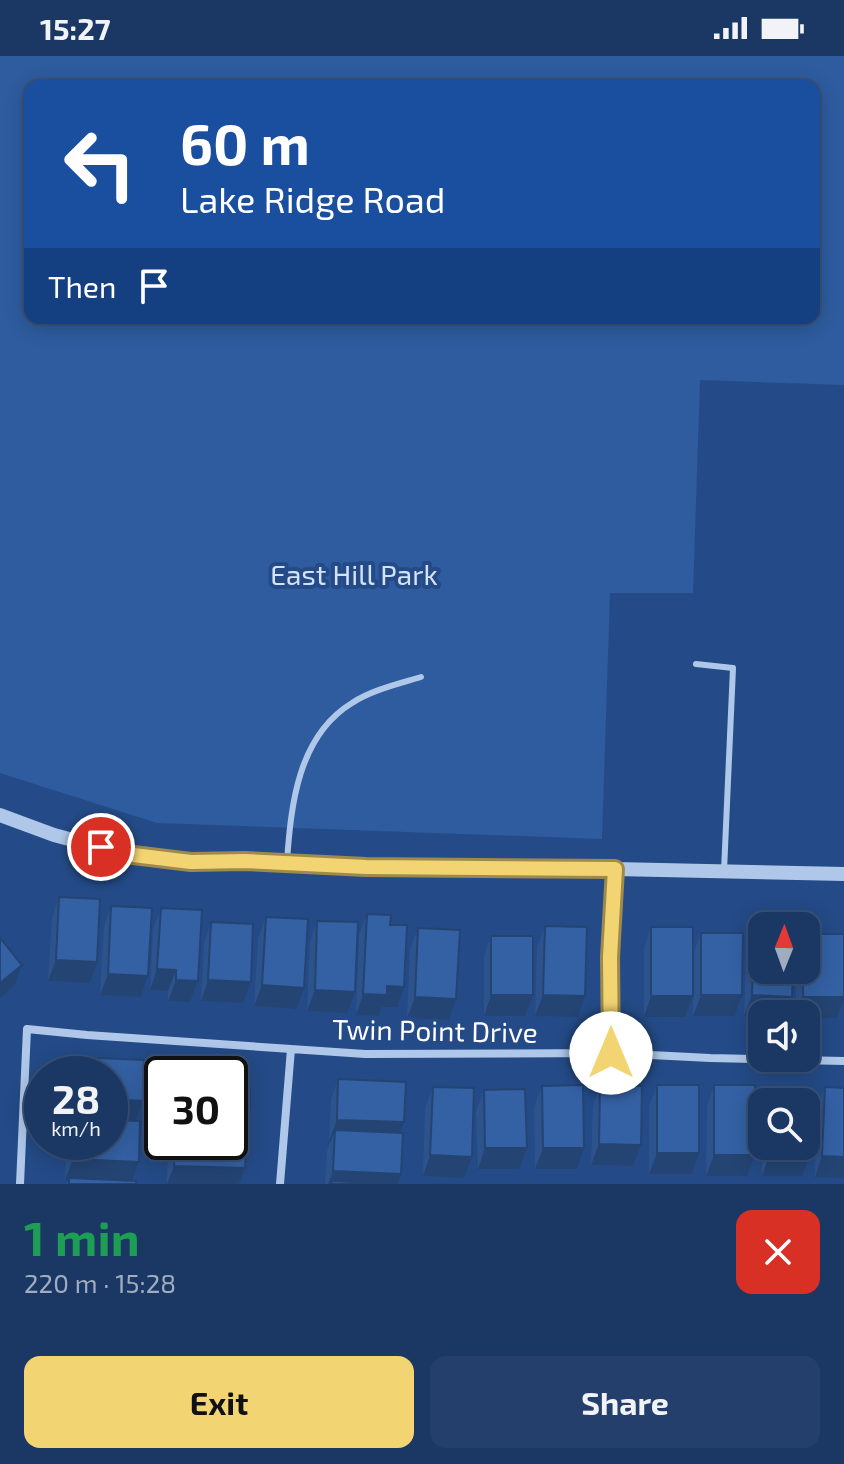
<!DOCTYPE html>
<html lang="en">
<head>
<meta charset="utf-8">
<style>
  body { margin:0; font-family:"Exo 2",sans-serif; background:#243f6b; color:#f1f3f6; height:100vh; display:flex; flex-direction:column; font-size:30px; white-space:nowrap }
  * { box-sizing:border-box; margin:0 }
  p { font-size:26px; color:#a0acbf }
  .icon { flex:none; width:44px; height:44px; fill:none; stroke:currentColor; stroke-width:2; stroke-linecap:round; stroke-linejoin:round }
  .map { position:relative; height:1128px; overflow:hidden }
  .details { display:flex; flex-direction:column; background:#1b3865; flex:1 }
  .details>* { flex:none }
  .top-card { position:absolute; left:24px; top:24px; width:796px; height:244px; border-radius:16px; box-shadow:0 4px 20px #0003,0 0 0 2px #395279; background:#1a4fa0; color:#fff; overflow:hidden }
  .needle { width:52px; rotate:1deg }
  .fabs { position:absolute; left:748px; top:856px; display:grid; gap:16px }
  .fabs a { display:grid; place-items:center; width:72px; height:72px; border-radius:16px; background:#1b3865; box-shadow:0 4px 20px #0003,0 0 0 2px #395279; font-size:40px }
  .speed { position:absolute; left:24px; top:1000px; display:flex; gap:16px; font-size:40px; font-weight:700; text-align:center }
  .speed>* { display:grid; place-content:center; width:104px; height:104px; border-radius:50%; background:#1b3865; box-shadow:0 4px 20px #0003,0 0 0 2px #395279; line-height:1 }
  .speed small { font-size:20px; font-weight:400 }
  .speed .limit { border:4px solid #111; border-radius:12px; background:#fff; color:#111 }
  .pin { position:absolute; display:grid; place-items:center; width:68px; height:68px; color:#fff; margin:-34px; border:4px solid #fff; border-radius:50%; box-shadow:0 2px 8px #0007 }
  .me { position:absolute; width:88px; margin:-44px; rotate:0deg; stroke-linejoin:round; filter:drop-shadow(0 0 6px #0008) }
  .turn { display:flex; align-items:center; gap:28px; height:168px; padding:0 24px; font-size:36px }
  .turn .icon { width:104px; height:104px; stroke-width:2.5 }
  .turn b { display:block; font-size:56px; line-height:68px }
  .then { display:flex; align-items:center; height:76px; padding:0 24px; background:#0003; gap:16px; font-size:30px }
  .round { display:grid; place-items:center; flex:none; width:84px; height:84px; border-radius:16px; background:#243f6b }
  .head { display:flex; align-items:center; justify-content:space-between; height:136px; padding:0 24px }
  h1 { font-size:48px; font-weight:700; line-height:60px; color:#1e9e55 }
  .action { display:flex; gap:16px; margin-top:auto; padding:16px 24px }
  .action a { flex:1; height:92px; border-radius:16px; background:#f3d473; color:#111; font-size:32px; font-weight:700; line-height:92px; text-align:center }
  .action a+a { background:#243f6b; color:#f1f3f6 }
  .status { display:flex; justify-content:space-between; align-items:center; height:56px; padding:0 40px; background:#1b3865; direction:ltr }
  .status svg { height:22px; fill:currentColor }
  .map>svg:first-child { display:block }
  .green { fill:#2e5c9f; fill-rule:evenodd }
  .lines { fill:none; stroke-linecap:round; stroke-linejoin:round }
  .service { stroke:#afc7e9; stroke-width:6 }
  .minor { stroke:#afc7e9; stroke-width:8 }
  .tertiary { stroke:#afc7e9; stroke-width:14 }
  .wall { fill:#2d538d }
  .shaded-wall { fill:#244473 }
  .building { fill:#3461a4; stroke:#244473; stroke-width:2 }
  .route-casing { stroke:#9e8a4b; stroke-width:20 }
  .route { stroke:#f3d473; stroke-width:14 }
  .labels { text-anchor:middle; dominant-baseline:central; stroke-width:8; stroke-linejoin:round; paint-order:stroke }
  .park-label { font-size:28px; fill:#d3e2f7; stroke:#244b87 }
  .street-label { font-size:28px; fill:#fff; stroke:#244b87 }
</style>
</head>
<body>
<div class="status"><b>15:27</b><svg viewBox="0 0 49 12"><path d="M0 12V9h3v3zM5 12V6h3v6zM10 12V3h3v9zM15 12V0h3v12zM26 1h20v11H26zM47 4h2v5h-2z"/></svg></div>
<div class="map">
<svg width="844" height="1128" viewBox="0 0 844 1128">
  <rect width="100%" height="100%" fill="#244b87"/>
  <!-- green -->
  <path class="green" d="M 0,0 L 844,0 L 844,329 L 700,324 L 693,537 L 610,537 L 602,783 L 157,767 L 0,717 ZM 30,30 L 814,30 L 814,262 L 30,262 Z"/>
  <g class="lines">
    <!-- service -->
    <path class="service" d="M 696,608 L 733,612 L 724,815
      M 287,805 C 291,749 298,680 352,647 C 372,634 398,628 421,621"/>
    <!-- minor -->
    <path class="minor" d="M 611,997 L 610,901 L 615,813
      M 20,1128 L 27,973 L 87,979 L 365,998 L 611,997 L 710,1002 L 844,1005
      M 280,1128 L 291,993"/>
    <!-- tertiary -->
    <path class="tertiary" d="M 0,759 L 54,779 L 125,798 L 191,806 L 245,805 L 366,811 L 615,813 L 844,818"/>
  </g>
  <!-- wall -->
  <path class="wall" d="M 59,841 L 90,927 L 48,925 L 52,862 Z
    M 111,850 L 148,920 L 141,941 L 100,939 L 104,871 Z
    M 161,852 L 198,925 L 190,946 L 168,945 L 168,935 L 150,934 L 153,873 Z
    M 367,858 L 390,869 L 397,951 L 382,951 L 379,960 L 356,959 L 359,879 Z
    M 266,861 L 296,953 L 254,950 L 258,882 Z
    M 317,865 L 347,957 L 307,955 L 310,886 Z
    M 211,866 L 251,926 L 243,947 L 201,945 L 204,887 Z
    M 545,870 L 585,940 L 578,961 L 535,960 L 537,891 Z
    M 651,871 L 685,961 L 644,961 L 644,892 Z
    M 418,872 L 456,943 L 449,964 L 407,962 L 410,893 Z
    M 701,877 L 742,939 L 735,960 L 693,960 L 693,898 Z
    M 844,878 L 844,944 L 837,962 L 806,958 L 796,958 L 796,914 L 806,914 Z
    M 491,880 L 525,960 L 484,960 L 484,901 Z
    M 754,880 L 792,941 L 786,958 L 762,958 L 744,960 L 746,901 Z
    M 76,1001 L 144,1004 L 143,1045 L 135,1065 L 140,1065 L 139,1106 L 132,1125 L 136,1125 L 136,1128 L 67,1128 L 68,1124 L 65,1124 L 67,1086 L 110,1086 L 110,1018 L 69,1018 Z
    M 180,1008 L 248,1012 L 248,1032 L 250,1032 L 250,1053 L 243,1071 L 247,1072 L 245,1112 L 239,1128 L 167,1128 L 168,1090 L 169,1086 L 230,1086 L 230,1018 L 176,1018 Z
    M 338,1023 L 400,1077 L 398,1128 L 325,1128 L 327,1095 L 331,1085 L 329,1085 L 331,1044 Z
    M 600,1029 L 641,1089 L 633,1110 L 591,1109 L 593,1050 Z
    M 657,1029 L 699,1097 L 692,1118 L 649,1118 L 649,1050 Z
    M 714,1029 L 747,1120 L 706,1120 L 707,1050 Z
    M 542,1030 L 577,1113 L 535,1113 L 534,1051 Z
    M 433,1031 L 472,1101 L 464,1122 L 423,1120 L 425,1052 Z
    M 769,1031 L 810,1031 L 810,1099 L 802,1120 L 762,1120 L 762,1051 L 762,1090 L 806,1090 L 806,1046 L 764,1046 Z
    M 825,1031 L 844,1032 L 844,1122 L 815,1121 L 817,1052 Z
    M 484,1034 L 519,1113 L 478,1113 L 476,1055 Z"/>
  <!-- shaded-wall -->
  <path class="shaded-wall" d="M 56,904 L 97,906 L 90,927 L 48,925 Z
    M 22,909 L 14,930 L 0,942 L 0,927 Z
    M 157,913 L 176,914 L 168,935 L 150,934 Z
    M 108,918 L 148,920 L 141,941 L 100,939 Z
    M 176,924 L 198,925 L 190,946 L 168,945 Z
    M 208,924 L 251,926 L 243,947 L 201,945 Z
    M 262,929 L 304,932 L 296,953 L 254,950 Z
    M 387,930 L 404,931 L 397,951 L 382,951 L 379,960 L 356,959 L 363,938 Z
    M 315,934 L 355,936 L 347,957 L 307,955 Z
    M 491,939 L 533,939 L 525,960 L 484,960 Z
    M 543,939 L 585,940 L 578,961 L 535,960 Z
    M 701,939 L 742,939 L 735,960 L 693,960 Z
    M 752,939 L 792,941 L 786,958 L 762,958 L 762,961 L 744,960 Z
    M 651,940 L 693,940 L 685,961 L 644,961 Z
    M 415,941 L 456,943 L 449,964 L 407,962 Z
    M 803,941 L 844,941 L 844,944 L 837,962 L 806,962 L 806,958 L 797,958 Z
    M 110,1043 L 143,1045 L 135,1066 L 110,1065 Z
    M 230,1052 L 250,1053 L 242,1074 L 230,1074 Z
    M 337,1064 L 404,1066 L 396,1087 L 335,1074 L 331,1085 L 329,1085 Z
    M 599,1088 L 641,1089 L 633,1110 L 591,1109 Z
    M 485,1092 L 527,1092 L 519,1113 L 478,1113 Z
    M 543,1092 L 584,1092 L 577,1113 L 535,1113 Z
    M 657,1097 L 699,1097 L 692,1118 L 649,1118 Z
    M 430,1099 L 472,1101 L 464,1122 L 423,1120 Z
    M 714,1099 L 755,1099 L 747,1120 L 706,1120 Z
    M 769,1099 L 810,1099 L 802,1120 L 762,1120 Z
    M 822,1100 L 844,1101 L 844,1122 L 815,1121 Z
    M 73,1103 L 139,1106 L 131,1127 L 65,1124 Z
    M 174,1110 L 245,1112 L 239,1128 L 167,1128 Z
    M 333,1115 L 401,1118 L 398,1128 L 332,1128 L 332,1125 L 331,1128 L 328,1128 Z"/>
  <!-- building -->
  <path class="building" d="M 59,841 L 100,843 L 97,906 L 56,904 Z
    M 111,850 L 152,852 L 148,920 L 108,918 Z
    M 161,852 L 202,854 L 198,925 L 176,924 L 176,914 L 157,913 Z
    M 367,858 L 391,859 L 390,869 L 407,869 L 404,931 L 387,930 L 387,939 L 363,938 Z
    M 266,861 L 308,863 L 304,932 L 262,929 Z
    M 317,865 L 358,866 L 355,936 L 315,934 Z
    M 211,866 L 253,868 L 251,926 L 208,924 Z
    M 545,870 L 587,871 L 585,940 L 543,939 Z
    M 651,871 L 693,871 L 693,940 L 651,940 Z
    M 418,872 L 460,874 L 456,943 L 415,941 Z
    M 701,877 L 743,877 L 742,939 L 701,939 Z
    M 806,878 L 844,878 L 844,941 L 803,941 L 803,914 L 806,914 Z
    M 491,880 L 533,880 L 533,939 L 491,939 Z
    M 754,880 L 762,880 L 762,914 L 793,914 L 792,941 L 752,939 Z
    M 0,882 L 22,909 L 0,927 Z
    M 76,1001 L 144,1004 L 143,1045 L 110,1043 L 110,1018 L 75,1018 Z
    M 180,1008 L 248,1012 L 248,1032 L 250,1032 L 250,1053 L 230,1052 L 230,1018 L 179,1018 Z
    M 338,1023 L 406,1026 L 404,1066 L 337,1064 Z
    M 583,1029 L 584,1092 L 543,1092 L 542,1030 Z
    M 600,1029 L 642,1030 L 641,1089 L 599,1088 Z
    M 657,1029 L 699,1029 L 699,1097 L 657,1097 Z
    M 714,1029 L 755,1029 L 755,1099 L 714,1099 Z
    M 433,1031 L 474,1032 L 472,1101 L 430,1099 Z
    M 769,1031 L 810,1031 L 810,1099 L 769,1099 L 769,1090 L 806,1090 L 806,1046 L 769,1046 Z
    M 825,1031 L 844,1032 L 844,1101 L 822,1100 Z
    M 525,1033 L 527,1092 L 485,1092 L 484,1034 Z
    M 110,1064 L 140,1065 L 139,1106 L 73,1103 L 73,1086 L 110,1086 Z
    M 230,1071 L 247,1072 L 245,1112 L 174,1110 L 175,1086 L 230,1086 Z
    M 335,1074 L 403,1077 L 401,1118 L 333,1115 Z
    M 69,1122 L 136,1125 L 136,1128 L 69,1128 Z
    M 332,1125 L 394,1128 L 332,1128 Z"/>
  <g class="lines">
    <defs>
      <path id="route" d="M 101,791 L 125,798 L 191,806 L 245,805 L 366,811 L 615,813 L 610,901 L 611,997"/>
    </defs>
    <!-- route casing -->
    <use href="#route" class="route-casing"/>
    <!-- route -->
    <use href="#route" class="route"/>
  </g>
  <g class="labels">
    <!-- park labels -->
    <g class="park-label">
      <text x="354" y="518">East Hill Park</text>
    </g>
    <!-- street labels -->
    <g class="street-label">
      <text transform="translate(435 974) rotate(1)">Twin Point Drive</text>
    </g>
  </g>
</svg>
<div class="fabs">
<a><svg class="needle" viewBox="-14 -14 28 28"><path d="M0-13l5 13h-10z" fill="#e53935"/><path d="M0 13l5-13h-10z" fill="#a0acbf"/></svg></a>
<a><svg class="icon" aria-label="sound" viewBox="0 0 24 24"><path d="M4 9h4l5-4v14l-5-4H4zM17 9q2 3 0 6"/></svg></a>
<a><svg class="icon" aria-label="search" viewBox="0 0 24 24"><circle cx="10" cy="10" r="6"/><path d="M15 15l6 6"/></svg></a>
</div>
<div class="speed"><div>28<small>km/h</small></div><div class="limit">30</div></div>
<div class="pin" style="left:101px;top:791px;background:#d93025"><svg class="icon" aria-label="arrive" viewBox="0 0 24 24"><path d="M6 21V4h12l-3 4 3 4H6"/></svg></div>
<svg class="me" style="left:611px;top:997px" viewBox="-20 -20 40 40"><circle r="19" fill="#fff"/><path d="M0-13L10 11 0 6-10 11z" fill="#f3d473"/></svg>
<div class="top-card">
<div class="turn"><svg class="icon" aria-label="left" viewBox="0 0 24 24"><path d="M17 20v-9H6M10 6l-5 5 5 5"/></svg><div><b>60 m</b>Lake Ridge Road</div></div>
<div class="then">Then<svg class="icon" aria-label="arrive" viewBox="0 0 24 24"><path d="M6 21V4h12l-3 4 3 4H6"/></svg></div>
</div>
</div>
<section class="details">
<div class="head"><div><h1>1 min</h1><p>220 m · 15:28</p></div><a class="round" style="background:#d93025;color:#fff"><svg class="icon" aria-label="close" viewBox="0 0 24 24"><path d="M6 6l12 12M18 6L6 18"/></svg></a></div>
<div class="action"><a>Exit</a><a>Share</a></div>
</section>
</body>
</html>
